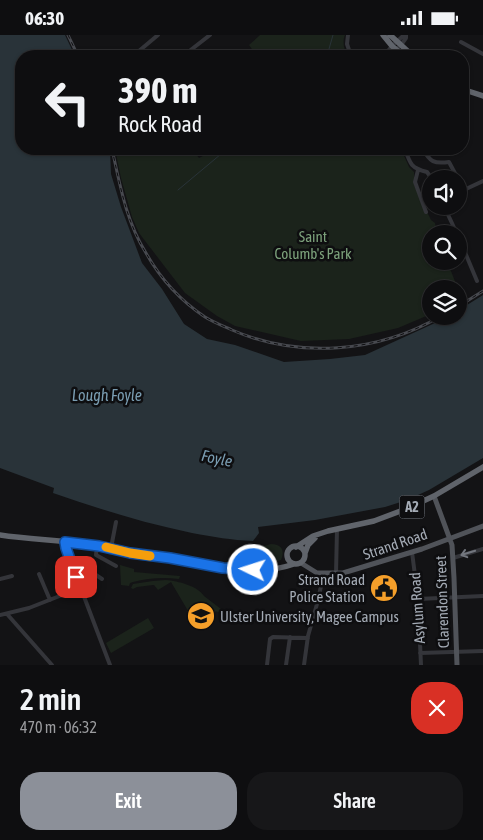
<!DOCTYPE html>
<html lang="en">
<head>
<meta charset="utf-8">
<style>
  body { margin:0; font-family:"Asap Condensed",sans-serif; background:#171719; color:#f1f3f6; height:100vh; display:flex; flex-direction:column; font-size:19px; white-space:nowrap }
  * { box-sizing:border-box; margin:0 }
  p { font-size:16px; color:#9b9c9f }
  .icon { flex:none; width:28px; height:28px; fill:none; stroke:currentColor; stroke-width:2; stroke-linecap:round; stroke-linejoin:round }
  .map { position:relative; height:630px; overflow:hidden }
  .panel { display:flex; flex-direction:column; background:#0e0e10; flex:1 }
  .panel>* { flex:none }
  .banner { position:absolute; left:15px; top:15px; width:454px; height:105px; border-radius:20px; box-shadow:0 1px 4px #0004,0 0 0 1px #2e2e30; background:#0e0e10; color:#f1f3f6; overflow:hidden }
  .fabs { position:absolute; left:422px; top:135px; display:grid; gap:10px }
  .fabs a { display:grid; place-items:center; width:45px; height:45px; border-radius:50%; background:#0e0e10; box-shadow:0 1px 4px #0004,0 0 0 1px #2e2e30; font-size:25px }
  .pin { position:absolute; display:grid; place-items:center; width:42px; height:42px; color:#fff; margin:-21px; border-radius:10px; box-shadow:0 2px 8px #0006 }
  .me { position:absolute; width:55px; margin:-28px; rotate:274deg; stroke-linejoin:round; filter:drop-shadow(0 0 4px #0008) }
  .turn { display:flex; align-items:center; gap:18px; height:105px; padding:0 20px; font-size:22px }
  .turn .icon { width:65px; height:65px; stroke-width:2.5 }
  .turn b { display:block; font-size:35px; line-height:42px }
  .round { display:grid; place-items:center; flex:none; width:52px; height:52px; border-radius:20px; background:#171719 }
  .head { display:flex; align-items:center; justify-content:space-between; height:85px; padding:0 20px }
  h1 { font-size:30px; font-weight:600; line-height:38px }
  .button { display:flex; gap:10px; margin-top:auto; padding:10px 20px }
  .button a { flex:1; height:58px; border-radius:20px; background:#8c9099; color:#fff; font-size:20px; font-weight:600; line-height:58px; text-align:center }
  .button a+a { background:#171719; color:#f1f3f6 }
  .status { display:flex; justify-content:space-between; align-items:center; height:35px; padding:0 25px; background:#0e0e10; direction:ltr }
  .status svg { height:14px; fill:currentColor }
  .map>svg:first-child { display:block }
  .green { fill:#1b231b }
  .water { fill:#293339 }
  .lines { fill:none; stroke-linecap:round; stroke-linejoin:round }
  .stream { stroke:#293339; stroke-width:1 }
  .minor { stroke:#34353a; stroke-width:4 }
  .major { stroke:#505359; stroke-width:5 }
  .highway { stroke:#60646b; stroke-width:5.5 }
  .rail-casing { stroke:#47494f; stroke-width:3 }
  .rail { stroke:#0e0e10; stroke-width:1; stroke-dasharray:4; stroke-linecap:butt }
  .oneway { stroke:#72767e }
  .route-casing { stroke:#114b97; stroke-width:12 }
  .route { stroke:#1a73e8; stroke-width:9 }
  .slow { stroke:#f59e0b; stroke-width:9 }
  .labels { text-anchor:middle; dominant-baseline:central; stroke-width:5; stroke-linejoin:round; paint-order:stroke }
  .shield { fill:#0e0e10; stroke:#777c84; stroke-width:1 }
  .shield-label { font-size:14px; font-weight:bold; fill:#a4abb5 }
  .park-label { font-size:15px; fill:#7ca17b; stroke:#0e0e10 }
  .street-label { font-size:15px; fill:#a4abb5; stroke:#0e0e10 }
  .poi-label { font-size:15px; fill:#a4abb5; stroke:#0e0e10; text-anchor:end }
  .water-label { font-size:16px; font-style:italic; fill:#7a9db2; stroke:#0e0e10 }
</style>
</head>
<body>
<div class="status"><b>06:30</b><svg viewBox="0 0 49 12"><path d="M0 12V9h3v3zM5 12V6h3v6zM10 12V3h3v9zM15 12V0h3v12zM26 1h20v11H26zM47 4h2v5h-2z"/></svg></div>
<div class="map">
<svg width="483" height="630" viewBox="0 0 483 630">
  <rect width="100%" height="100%" fill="#131315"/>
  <!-- green -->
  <path class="green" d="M 260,0 L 345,0 C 342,7 344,15 348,21 L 257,21 L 249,10 Z
    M 115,114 L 192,114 L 199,123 L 216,114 L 401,114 L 409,132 L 414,137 L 414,150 L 431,185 L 435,188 L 437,199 L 431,199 L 431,226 L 447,226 L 458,254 L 431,254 L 431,279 L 398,293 L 349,304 L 301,306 L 235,291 L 217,281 L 185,258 L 139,198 L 132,182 L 121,143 Z
    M 271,509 C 282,509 285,516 281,525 L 266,529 L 255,530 L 255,528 L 262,526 L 263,523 L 262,521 L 256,521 L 254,519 L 250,522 L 250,526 L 252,529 L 248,529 L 249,514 L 253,515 L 257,513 Z
    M 120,530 L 134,534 L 134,537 L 180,541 L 179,544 C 164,542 148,543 133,547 L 130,548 L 129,551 L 121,550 Z
    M 166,545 C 178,546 198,551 204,561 L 221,574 L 229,580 L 232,587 L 228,588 L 219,580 L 219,577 L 213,576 L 208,579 L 206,588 L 203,588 L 194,586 L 171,547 L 158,555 L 154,550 L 153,550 L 137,552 L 133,554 L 131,553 L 133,549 L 153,546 Z
    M 148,583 L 154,593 L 111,618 L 106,608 Z"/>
  <!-- water -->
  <path class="water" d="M 0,0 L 65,0 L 75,21 L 21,21 L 21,114 L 110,114 L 111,139 L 121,172 L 142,228 L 162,254 L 184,289 L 207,304 L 235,310 L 284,327 L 330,324 L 365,320 L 435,288 L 448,281 L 459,281 L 459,275 L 483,260 L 483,423 L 429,455 L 407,465 L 385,472 L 315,485 L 258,492 L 259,498 L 253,506 C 231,505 214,502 192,498 C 144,488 99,474 53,458 L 54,453 L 0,433 Z"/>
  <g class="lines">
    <!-- stream -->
    <path class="stream" d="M 327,21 L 333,0
      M 178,155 L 227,114"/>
    <!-- minor -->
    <path class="minor" d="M 348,0 L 347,9 L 351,21
      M 461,7 L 483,19
      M 133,21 L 158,0
      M 183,21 L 210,0
      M 384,21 L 392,11 L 404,0
      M 389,21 L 401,10 L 406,3 L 406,0
      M 405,114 C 410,129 411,133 427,137 L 432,144
      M 423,114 C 430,127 434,129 449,127 L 458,144
      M 418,135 L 415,147 L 426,177
      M 459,145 L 462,151 L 466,154 L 483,146
      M 444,171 L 457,199
      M 459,203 L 477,246
      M 65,507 L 66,513 L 72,530 L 110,630
      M 97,510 L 96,520 L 116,531
      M 111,513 L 116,487
      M 412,517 L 418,564 L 421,630
      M 453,523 L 483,514
      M 72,530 L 84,532 L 102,544
      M 39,539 L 50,565
      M 336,539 L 337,494
      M 0,544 L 12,541
      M 418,564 L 483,561
      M 7,579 L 52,630
      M 0,580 L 29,573 L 80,553
      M 420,618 L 483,616
      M 267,630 L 270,604 L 273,602 L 308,603
      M 286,630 L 290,602
      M 304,630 L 308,601 L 317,569 L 324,538"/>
    <!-- major -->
    <path class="major" d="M 434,461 L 452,510 L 454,543 L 457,630
      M 301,528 L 317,538 L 343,538 L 422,514 L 483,491"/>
    <!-- highway -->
    <path class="highway" d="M 383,0 L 392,11 L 404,21
      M 390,0 L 413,21
      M 462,54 L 483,61
      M 0,500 C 33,505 66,505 99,511 C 110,513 121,517 132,518 C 152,522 172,523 193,527 C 226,533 261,541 294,529
      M287 520a9 9 0 1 1 18 0a9 9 0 1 1-18 0Z
      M 296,512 L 313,501 L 328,496 L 374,486 L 406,474 L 434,461 L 483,432
      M 305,518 L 308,510 L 315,503"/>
    <defs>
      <path id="rail" d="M 68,0 L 78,21
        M 112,114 C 120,150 126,186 146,218 C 160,243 181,266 205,282 C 213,287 223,291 232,295 C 299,324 378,318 441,281
        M 459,271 L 483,256"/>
    </defs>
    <!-- rail casing -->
    <use href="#rail" class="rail-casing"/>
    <!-- rail -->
    <use href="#rail" class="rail"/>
  </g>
  <!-- one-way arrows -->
  <defs><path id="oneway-shaft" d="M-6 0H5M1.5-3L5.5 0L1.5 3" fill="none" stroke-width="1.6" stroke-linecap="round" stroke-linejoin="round" transform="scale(1.25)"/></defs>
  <use class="oneway" href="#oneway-shaft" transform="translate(468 518) rotate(163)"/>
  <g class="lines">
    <defs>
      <path id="route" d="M 76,542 L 66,513 L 65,507 L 99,511 L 130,518 L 170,523 L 223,533 L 253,535"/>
    </defs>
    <!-- route casing -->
    <use href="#route" class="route-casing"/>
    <!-- route -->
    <use href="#route" class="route"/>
    <!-- slow -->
    <path class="slow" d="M 106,512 L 130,518 L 150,521"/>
  </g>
  <!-- icons -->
  <defs>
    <symbol id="civic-disc" viewBox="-11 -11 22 22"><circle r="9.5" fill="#f59f2a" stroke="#0e0e10"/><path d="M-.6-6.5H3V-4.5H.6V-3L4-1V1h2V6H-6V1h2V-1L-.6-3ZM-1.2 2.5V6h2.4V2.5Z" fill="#111"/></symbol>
    <symbol id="university-disc" viewBox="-11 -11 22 22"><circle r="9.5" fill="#f59f2a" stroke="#0e0e10"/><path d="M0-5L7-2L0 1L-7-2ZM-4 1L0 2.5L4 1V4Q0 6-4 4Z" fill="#111"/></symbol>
  </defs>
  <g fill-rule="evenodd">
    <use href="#civic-disc" x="368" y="537" width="32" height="32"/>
    <use href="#university-disc" x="185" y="565" width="32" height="32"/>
  </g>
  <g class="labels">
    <!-- shield labels -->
    <rect class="shield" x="399.5" y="460.5" width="25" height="23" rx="4"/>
    <g class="shield-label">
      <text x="412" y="472">A2</text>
    </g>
    <!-- park labels -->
    <g class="park-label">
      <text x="313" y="201">Saint<tspan x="313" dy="17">Columb's Park</tspan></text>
    </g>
    <!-- street labels -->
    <g class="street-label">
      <text transform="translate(395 509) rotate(-19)">Strand Road</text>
      <text transform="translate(442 567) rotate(-92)">Clarendon Street</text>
      <text transform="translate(417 573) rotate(-94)">Asylum Road</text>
    </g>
    <!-- poi labels -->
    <g class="poi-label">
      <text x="365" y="544">Strand Road<tspan x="365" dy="17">Police Station</tspan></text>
      <text x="220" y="581" text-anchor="start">Ulster University, Magee Campus</text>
    </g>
    <!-- water labels -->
    <g class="water-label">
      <text x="107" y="360">Lough Foyle</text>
      <text transform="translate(217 423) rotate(12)">Foyle</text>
    </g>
  </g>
</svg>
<div class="fabs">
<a><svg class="icon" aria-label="sound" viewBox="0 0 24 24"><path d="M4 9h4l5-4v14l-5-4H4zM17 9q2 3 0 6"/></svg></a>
<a><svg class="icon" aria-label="search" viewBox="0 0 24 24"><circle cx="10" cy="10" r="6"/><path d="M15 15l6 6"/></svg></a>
<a><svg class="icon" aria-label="layers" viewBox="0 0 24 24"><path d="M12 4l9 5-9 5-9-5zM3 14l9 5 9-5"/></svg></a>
</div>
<div class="pin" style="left:76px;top:542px;background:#d93025"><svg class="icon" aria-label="arrive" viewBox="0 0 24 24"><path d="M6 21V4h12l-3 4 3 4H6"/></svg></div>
<svg class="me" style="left:253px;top:535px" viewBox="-20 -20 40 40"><circle r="17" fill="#1a73e8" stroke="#fff" stroke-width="3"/><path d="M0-11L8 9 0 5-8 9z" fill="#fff"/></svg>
<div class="banner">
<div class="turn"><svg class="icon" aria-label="left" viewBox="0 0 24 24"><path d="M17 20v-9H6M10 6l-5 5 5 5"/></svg><div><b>390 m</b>Rock Road</div></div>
</div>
</div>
<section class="panel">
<div class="head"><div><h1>2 min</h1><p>470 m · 06:32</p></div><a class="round" style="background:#d93025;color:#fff"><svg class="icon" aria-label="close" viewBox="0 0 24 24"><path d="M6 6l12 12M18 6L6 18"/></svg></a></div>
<div class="button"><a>Exit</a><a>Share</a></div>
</section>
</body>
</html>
